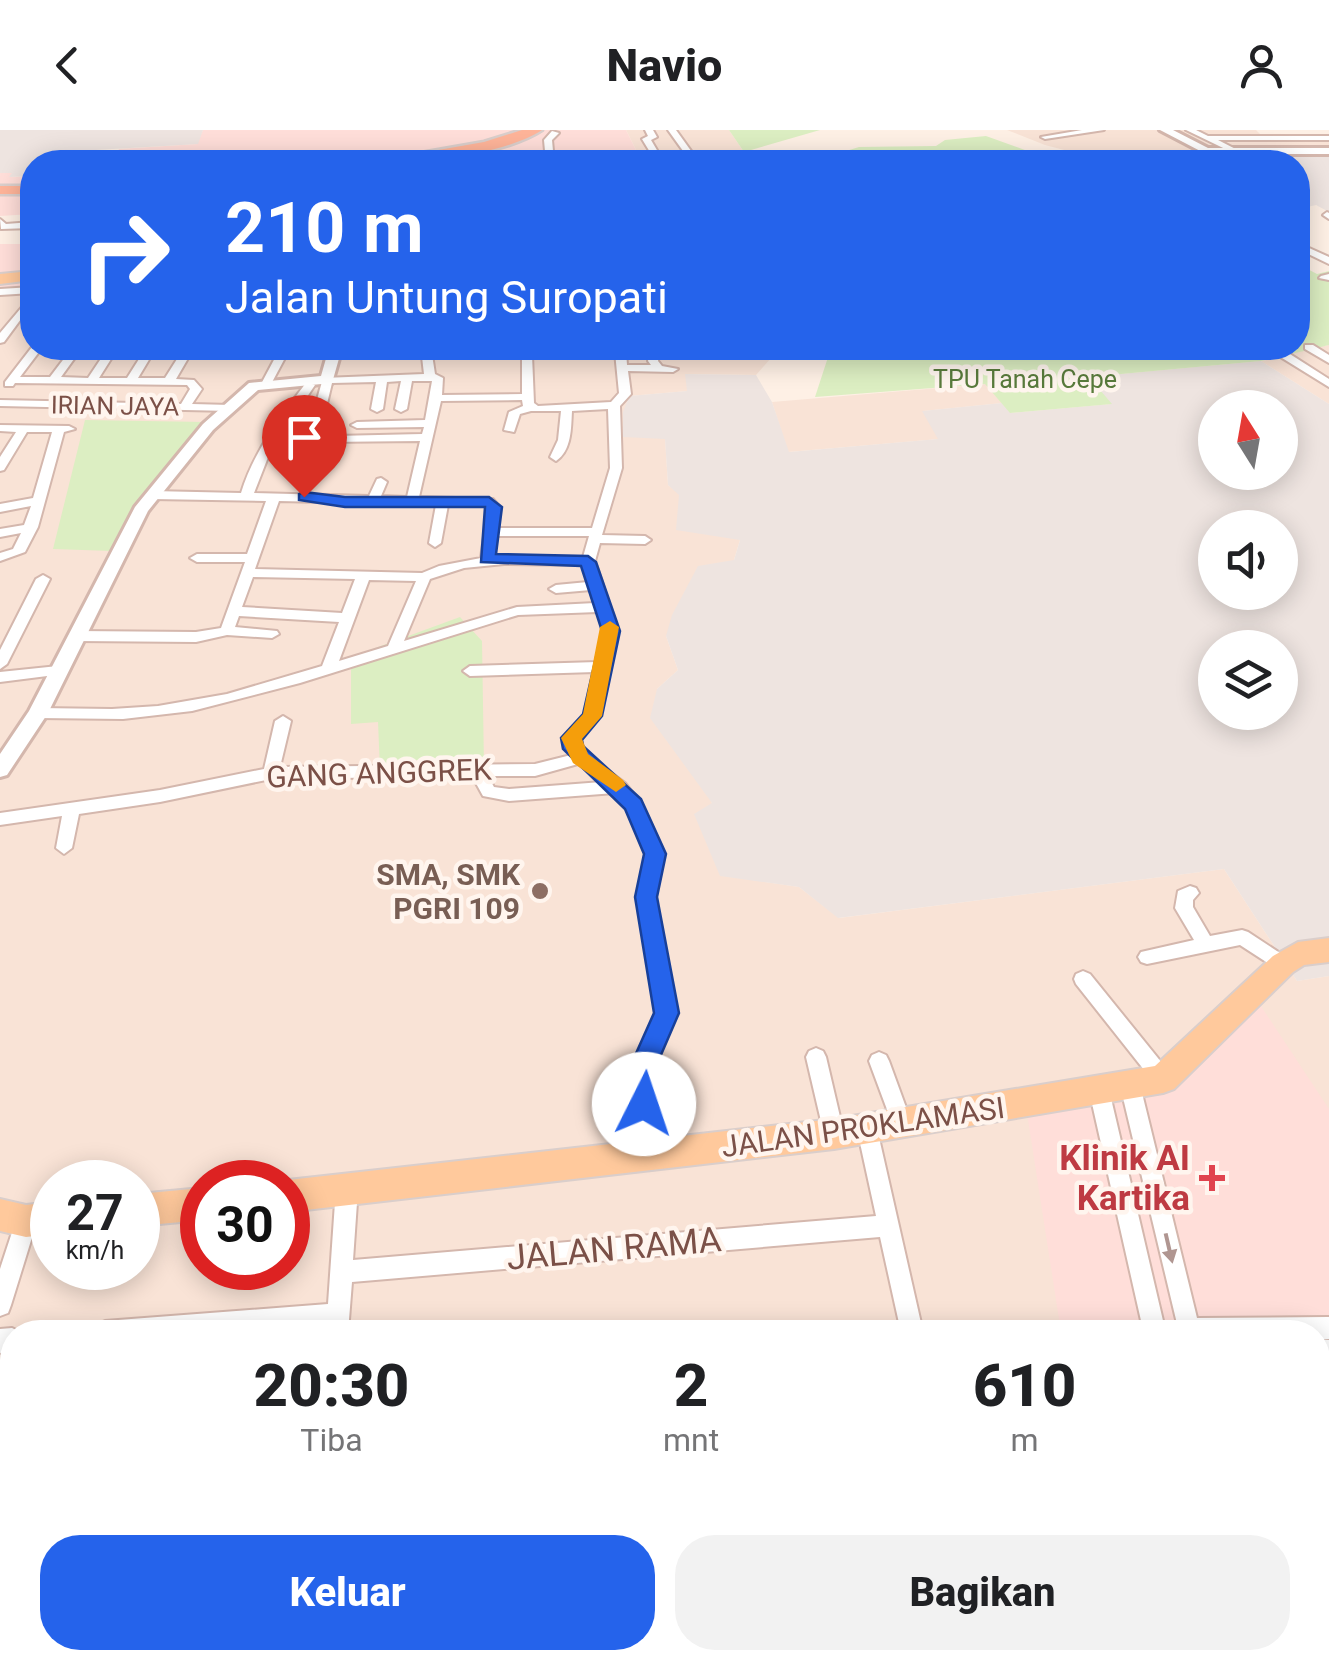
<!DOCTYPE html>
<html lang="id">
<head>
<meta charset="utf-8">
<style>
  body { margin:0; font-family:Roboto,sans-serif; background:#f2f2f2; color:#202124; height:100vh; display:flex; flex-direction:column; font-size:38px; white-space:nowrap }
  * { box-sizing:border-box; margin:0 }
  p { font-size:32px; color:#757577 }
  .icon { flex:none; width:55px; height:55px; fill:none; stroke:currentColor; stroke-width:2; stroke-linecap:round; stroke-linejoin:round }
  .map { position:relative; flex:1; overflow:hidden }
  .details { position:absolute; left:0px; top:1190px; width:1330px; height:350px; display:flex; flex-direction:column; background:#fff; border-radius:40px 40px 0 0; box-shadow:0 5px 25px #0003 }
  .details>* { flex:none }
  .hud { position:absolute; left:20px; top:20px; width:1290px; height:210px; border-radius:40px; box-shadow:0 5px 25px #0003; background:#2563eb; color:#fff; overflow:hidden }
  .needle { width:65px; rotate:349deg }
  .controls { position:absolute; left:1198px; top:260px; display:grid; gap:20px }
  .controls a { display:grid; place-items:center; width:100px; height:100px; border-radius:50%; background:#fff; box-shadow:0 5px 25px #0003; font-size:50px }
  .speed { position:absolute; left:30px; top:1030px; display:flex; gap:20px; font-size:50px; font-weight:700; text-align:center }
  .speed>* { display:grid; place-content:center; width:130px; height:130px; border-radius:50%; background:#fff; box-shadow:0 5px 25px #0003; line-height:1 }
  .speed small { font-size:25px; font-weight:400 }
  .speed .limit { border:15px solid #d22; background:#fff; color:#111 }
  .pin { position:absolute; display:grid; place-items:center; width:85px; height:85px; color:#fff; margin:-102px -42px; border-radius:50% 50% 50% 0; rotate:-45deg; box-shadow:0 0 10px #0007 }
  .pin .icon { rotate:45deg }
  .me { position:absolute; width:110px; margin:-55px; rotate:4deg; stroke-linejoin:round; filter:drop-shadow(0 0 8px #0008) }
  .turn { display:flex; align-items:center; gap:35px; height:210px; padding:0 40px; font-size:45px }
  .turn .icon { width:130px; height:130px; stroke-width:2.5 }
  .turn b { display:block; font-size:70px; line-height:85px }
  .eta { display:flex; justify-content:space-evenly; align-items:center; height:170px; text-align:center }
  .eta b { font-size:60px; font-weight:800; line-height:70px }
  .button { display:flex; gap:20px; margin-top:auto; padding:20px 40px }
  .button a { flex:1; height:115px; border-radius:40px; background:#2563eb; color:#fff; font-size:40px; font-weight:800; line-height:115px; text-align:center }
  .button a+a { background:#f2f2f2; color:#202124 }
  header { display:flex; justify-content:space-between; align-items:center; height:130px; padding:0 40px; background:#fff; font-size:45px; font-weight:800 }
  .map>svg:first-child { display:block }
  .residential { fill:#f9e3d6; fill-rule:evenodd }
  .commercial { fill:#ffded9 }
  .industrial { fill:#eee4e0; fill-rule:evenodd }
  .green { fill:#dceec2 }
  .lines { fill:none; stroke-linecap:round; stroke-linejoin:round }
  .minor-casing { stroke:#d4b7ad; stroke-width:4 }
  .tertiary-casing { stroke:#d4b7ad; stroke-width:6 }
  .primary-casing { stroke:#dacecb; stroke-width:4 }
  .trunk-casing { stroke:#dacecb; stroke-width:5 }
  .minor { fill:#fff; fill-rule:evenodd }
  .tertiary { fill:#fff; fill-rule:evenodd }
  .primary { fill:#ffc99c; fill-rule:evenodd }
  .trunk { fill:#feb499; fill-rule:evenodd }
  .oneway { fill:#b09691 }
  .route { fill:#2563eb; stroke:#184099; stroke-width:2.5 }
  .slow { fill:#f59e0b }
  .education-dot { fill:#8d6e63; stroke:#fff5ee; stroke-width:4 }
  .health-dot { fill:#e0444e; stroke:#fff5ee; stroke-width:4 }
  .labels { text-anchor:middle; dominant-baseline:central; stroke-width:9; stroke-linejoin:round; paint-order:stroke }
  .far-park-label { font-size:25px; fill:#597b3c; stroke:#fff5ee }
  .far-street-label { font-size:25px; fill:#7b5047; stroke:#fff5ee }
  .street-label { font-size:30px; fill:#7b5047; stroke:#fff5ee }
  .education-label { font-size:30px; font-weight:bold; fill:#785e54; stroke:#fff5ee; text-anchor:end }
  .near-health-label { font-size:35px; font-weight:bold; fill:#be3a42; stroke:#fff5ee; text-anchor:end }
  .near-street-label { font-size:35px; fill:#7b5047; stroke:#fff5ee }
</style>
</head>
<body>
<header><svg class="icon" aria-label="back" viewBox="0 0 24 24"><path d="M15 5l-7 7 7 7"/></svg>Navio<svg class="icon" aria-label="person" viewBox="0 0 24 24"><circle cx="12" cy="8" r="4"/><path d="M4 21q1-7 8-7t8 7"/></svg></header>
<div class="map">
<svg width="1329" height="1540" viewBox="0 0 1329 1540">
  <rect width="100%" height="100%" fill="#fef0e5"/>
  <!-- residential -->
  <path class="residential" d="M 626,0 L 729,0 L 744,22 L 729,32 L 642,32 Z
    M 1007,0 L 1256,0 L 1263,7 L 1329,7 L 1329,20 L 1212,23 L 1231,32 L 1118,32 L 1099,23 L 1087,26 L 1045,15 Z
    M 32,156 L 32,218 L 780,218 L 756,245 L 686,244 L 688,261 L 629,266 L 665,308 L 668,355 L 740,410 L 734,430 L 666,506 L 678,540 L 657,559 L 712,673 L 720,745 L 799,757 L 839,788 L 1224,739 L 1297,851 L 1329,846 L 1329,1540 L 0,1540 L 0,158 ZM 52,1052 L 138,1052 L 138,1138 L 52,1138 ZM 202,1052 L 288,1052 L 288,1138 L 202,1138 ZM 12,1202 L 1318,1202 L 1318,1528 L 12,1528 Z
    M 1329,215 L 1329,274 L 1261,231 L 1290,226 L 1284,222 Z
    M 986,254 L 1002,273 L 923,281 L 939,309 L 788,322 L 772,272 Z"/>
  <!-- commercial -->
  <path class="commercial" d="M 203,0 L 626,0 L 642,32 L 113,32 L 119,19 L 197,14 Z
    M 14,42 L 11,47 L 32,46 L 32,84 L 0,86 L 0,43 Z
    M 0,114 L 32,114 L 32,156 L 0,158 Z
    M 1245,852 L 1329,979 L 1329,1201 L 1061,1202 L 1024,964 L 1144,950 Z"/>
  <!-- industrial -->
  <path class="industrial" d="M 0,0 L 203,0 L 198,14 L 61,22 L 55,32 L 32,32 L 32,46 L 9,47 L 12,43 L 0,43 Z
    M 1329,20 L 1329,82 L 1316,75 L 1298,79 L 1298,32 L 1231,32 L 1209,21 Z
    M 1261,231 L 1329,274 L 1329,846 L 1297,851 L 1224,739 L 838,788 L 799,757 L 720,746 L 694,684 L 712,673 L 650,588 L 657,559 L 678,540 L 666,506 L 672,485 L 698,436 L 734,430 L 740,410 L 676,400 L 679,365 L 668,355 L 665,309 L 623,307 L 623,282 L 629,266 L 687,261 L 685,244 L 756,245 L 772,272 L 789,322 L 938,309 L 922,281 L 1002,273 L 1011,283 L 1111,274 L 1088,247 ZM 1215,278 L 1280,278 L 1280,342 L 1215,342 ZM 1215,398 L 1280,398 L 1280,462 L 1215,462 ZM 1215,518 L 1280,518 L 1280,582 L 1215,582 Z"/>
  <!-- green -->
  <path class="green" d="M 729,0 L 820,0 L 744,22 Z
    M 986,6 L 1058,32 L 811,32 L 859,17 L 936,16 L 945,10 Z
    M 1298,134 L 1317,144 L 1329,141 L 1329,215 L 1261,231 L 1089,247 L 1112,274 L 1010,283 L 985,254 L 815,267 L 831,218 L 1298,218 Z
    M 85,290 L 206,292 L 128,389 L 112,421 L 53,419 Z
    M 460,487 L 482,511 L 484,636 L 404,629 L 380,640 L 378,592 L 351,594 L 351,527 Z
    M 807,1528 L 1031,1528 L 1034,1540 L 797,1540 Z"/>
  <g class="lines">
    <defs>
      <path id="minor" d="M 645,0 L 653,0 L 657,7 L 651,10 L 664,32 L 656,32 L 642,9 L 648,6 Z
        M 668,0 L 676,0 L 699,32 L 691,32 Z
        M 1082,0 L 1104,0 L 1045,9 L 1041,7 Z
        M 1186,0 L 1196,0 L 1208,6 L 1329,6 L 1329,10 L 1218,10 L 1261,32 L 1252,32 Z
        M 552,1 L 559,3 L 552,10 L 554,32 L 546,32 L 544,10 Z
        M 66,26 L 72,26 L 71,32 L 63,32 Z
        M 1327,82 L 1329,83 L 1329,89 L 1323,85 Z
        M 0,89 L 6,94 L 32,92 L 32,98 L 1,99 Z
        M 1298,113 L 1329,127 L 1329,134 L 1298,119 Z
        M 1329,144 L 1329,150 L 1319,148 L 1321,146 Z
        M 32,157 L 32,163 L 0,165 L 0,159 Z
        M 32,165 L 32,174 L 4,212 L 0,213 L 0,203 Z
        M 1305,215 L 1313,215 L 1329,225 L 1329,233 L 1305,219 Z
        M 32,217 L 42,218 L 20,247 L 50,247 L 72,218 L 82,218 L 61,247 L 88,248 L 108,218 L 118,218 L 99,248 L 127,248 L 146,218 L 156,218 L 138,248 L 165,248 L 184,218 L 194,218 L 176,249 L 194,250 L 202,259 L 192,274 L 231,275 L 237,278 L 231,281 L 0,276 L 0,270 L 181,274 L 190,259 L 187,255 L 15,253 L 13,256 L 5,256 L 5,252 Z
        M 225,218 L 282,218 L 286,226 L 270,256 L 265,259 L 260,256 L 276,226 L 272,221 L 230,221 Z
        M 421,218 L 431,218 L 435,244 L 443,248 L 442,265 L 522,264 L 522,218 L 636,218 L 626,221 L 627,235 L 651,235 L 648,231 L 650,218 L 660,218 L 658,231 L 662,236 L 678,239 L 673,242 L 628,241 L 631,264 L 620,276 L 622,338 L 602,405 L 645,406 L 651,410 L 645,414 L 600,413 L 595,431 L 618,501 L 600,586 L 580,609 L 587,625 L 625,653 L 639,671 L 663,724 L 655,767 L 676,883 L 648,948 L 667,1026 L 664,1033 L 657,1036 L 650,1033 L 647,1026 L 628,948 L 658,883 L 637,767 L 647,724 L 626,678 L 615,663 L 509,671 L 483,666 L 472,646 L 271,649 L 160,672 L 79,684 L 72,718 L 64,724 L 56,718 L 62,686 L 0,695 L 0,683 L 160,660 L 264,639 L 275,591 L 283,586 L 291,591 L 280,637 L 535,634 L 571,625 L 564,608 L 585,584 L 595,542 L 470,546 L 463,541 L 470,536 L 597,532 L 604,501 L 598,482 L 518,485 L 300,553 L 192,581 L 123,589 L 38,588 L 30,583 L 38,578 L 112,579 L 158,576 L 227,564 L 322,536 L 339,492 L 239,486 L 235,497 L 277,501 L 279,504 L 272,508 L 227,505 L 196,512 L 76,511 L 69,506 L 76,501 L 196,502 L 221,498 L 245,432 L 197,432 L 190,428 L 197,424 L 247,424 L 266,371 L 152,369 L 146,365 L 152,361 L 241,363 C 254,321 280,287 306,253 L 315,255 L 270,322 L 254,363 L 369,366 L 377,349 L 381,348 L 387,352 L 381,366 L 407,367 L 420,311 L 324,312 L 327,290 L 313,284 L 323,248 L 424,244 ZM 615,222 L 619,263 L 611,272 L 538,276 L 534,273 L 532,225 ZM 401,251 L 395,279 L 401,282 L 407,279 L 412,251 L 432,251 L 425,290 L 357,292 L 351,295 L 357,298 L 424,297 L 422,304 L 335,306 L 339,288 L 325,282 L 332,253 L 376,252 L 371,279 L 377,282 L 383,279 L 387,252 ZM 522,270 L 523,276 L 509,282 L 504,300 L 514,302 L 520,284 L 531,281 L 561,281 L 558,310 L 550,327 L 556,331 C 572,320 571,298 572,281 L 608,279 L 610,338 L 592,398 L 498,398 L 500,377 L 493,369 L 419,367 L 441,271 ZM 279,371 L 367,373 L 372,376 L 377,373 L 436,375 L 429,413 L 435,417 L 441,413 L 448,375 L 486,376 L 488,378 L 481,428 L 439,436 L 422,443 L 255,439 ZM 497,406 L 589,406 L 583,427 L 494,427 ZM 504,434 L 583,435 L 588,452 L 556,455 L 549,459 L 556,463 L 591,460 L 595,473 L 517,477 L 404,511 L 430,449 L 464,438 ZM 253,447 L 355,449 L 342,483 L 242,477 ZM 369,450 L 416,451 L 388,516 L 339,531 ZM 578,634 L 602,652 L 509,659 L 494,657 L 488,646 L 535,646 Z
        M 1274,219 L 1282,219 L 1329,249 L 1329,257 L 1274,223 Z
        M 0,295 L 69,296 L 75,299 L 64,302 L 38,397 L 25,422 L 0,431 L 0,423 L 13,419 L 21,403 L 0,407 L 0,399 L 24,395 L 31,376 L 0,382 L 0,374 L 33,368 L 52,302 L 27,302 L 4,340 L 0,341 L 0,327 L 16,302 L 0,301 Z
        M 43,445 L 50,449 L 7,534 L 0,539 L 0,520 L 36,449 Z
        M 58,536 L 63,538 L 63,544 L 0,552 L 0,542 Z
        M 1190,756 L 1196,758 L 1199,763 L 1193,770 L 1193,777 L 1210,806 L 1242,800 L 1248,802 L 1289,829 L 1292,834 L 1289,839 L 1283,842 L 1277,839 L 1240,815 L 1147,834 L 1141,832 L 1138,827 L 1141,822 L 1194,810 L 1175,778 L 1178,761 Z
        M 1083,841 L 1090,844 L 1170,943 L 1173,949 L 1170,955 L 1163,958 L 1156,955 L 1076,854 L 1074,849 L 1076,844 Z
        M 816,918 L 823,921 L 826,927 L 844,1004 L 841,1011 L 834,1013 L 827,1011 L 824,1004 L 806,927 L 809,921 Z
        M 879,922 L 886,925 L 889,931 L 912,994 L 909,1001 L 902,1003 L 895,1001 L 869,931 L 872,925 Z
        M 1130,946 L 1137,949 L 1140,955 L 1197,1188 L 1329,1187 L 1329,1209 L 1318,1210 L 1318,1202 L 1179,1202 L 1120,955 L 1123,949 Z
        M 1099,951 L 1106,954 L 1109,960 L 1164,1195 L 1161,1202 L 1145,1202 L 1142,1195 L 1089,960 L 1092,954 Z
        M 867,990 L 874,992 L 877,999 L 923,1202 L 901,1202 L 880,1107 L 352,1152 L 348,1202 L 326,1202 L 326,1197 L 255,1202 L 94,1202 L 97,1194 L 105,1191 L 328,1174 L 336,1058 L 340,1051 L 347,1048 L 354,1051 L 358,1058 L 353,1130 L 876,1086 L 857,999 L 860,992 Z
        M 26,1081 L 34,1084 L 37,1091 L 11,1175 L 8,1183 L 0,1186 L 0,1139 L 18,1084 Z
        M 12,1198 L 20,1202 L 12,1202 L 12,1221 L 0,1223 L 0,1199 Z
        M 1318,1210 L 1329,1210 L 1329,1234 L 1318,1233 Z
        M 12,1299 L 12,1323 L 0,1324 L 0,1300 Z
        M 1318,1348 L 1329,1349 L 1329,1375 L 1318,1373 Z
        M 12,1469 L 12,1495 L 0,1497 L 0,1471 Z
        M 303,1528 L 413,1528 L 420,1530 L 422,1537 L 425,1530 L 432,1528 L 579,1528 L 575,1538 L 569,1540 L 313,1540 L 307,1538 Z
        M 1028,1528 L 1169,1528 L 1176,1530 L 1180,1540 L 1032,1540 Z
        M 1231,1528 L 1284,1528 L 1291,1540 L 1259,1540 L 1257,1536 L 1256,1540 L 1228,1540 Z"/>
      <path id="tertiary" d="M 1160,0 L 1173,0 L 1208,18 L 1329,18 L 1329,24 L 1206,24 Z
        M 329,218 L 342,218 L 332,253 L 258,260 L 213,300 L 148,381 L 48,583 L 7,645 L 0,647 L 0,624 L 29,581 L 135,377 L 203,294 L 249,253 L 321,246 Z"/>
      <path id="primary" d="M 32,141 L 32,150 L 0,154 L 0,144 Z
        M 1329,808 L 1329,832 L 1304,835 L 1293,842 L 1174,959 L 1163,963 L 834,1019 L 288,1082 L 288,1052 L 282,1052 L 288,1050 L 834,989 L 1155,936 L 1273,826 L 1298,812 Z
        M 202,1058 L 202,1090 L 138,1096 L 138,1064 Z
        M 0,1069 L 26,1075 L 52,1072 L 52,1104 L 26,1107 L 0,1101 Z"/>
      <path id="trunk" d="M 522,0 L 542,0 C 504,25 415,35 370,32 L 484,12 Z
        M 0,56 L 32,56 L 32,64 L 0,64 Z"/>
    </defs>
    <!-- minor casing -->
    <use href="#minor" class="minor-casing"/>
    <!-- tertiary casing -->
    <use href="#tertiary" class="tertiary-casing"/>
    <!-- primary casing -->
    <use href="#primary" class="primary-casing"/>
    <!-- trunk casing -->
    <use href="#trunk" class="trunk-casing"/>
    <!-- minor -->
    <use href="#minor" class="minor"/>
    <!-- tertiary -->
    <use href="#tertiary" class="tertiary"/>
    <!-- primary -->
    <use href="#primary" class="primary"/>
    <!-- trunk -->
    <use href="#trunk" class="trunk"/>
  </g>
  <!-- one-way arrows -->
  <defs><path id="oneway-solid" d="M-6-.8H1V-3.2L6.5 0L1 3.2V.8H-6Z" transform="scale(2.5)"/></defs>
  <use class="oneway" href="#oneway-solid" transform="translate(1169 1118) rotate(77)"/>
  <!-- route -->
  <path class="route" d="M 304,362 L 345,367 L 489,367 L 502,377 L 496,424 L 588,426 L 596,432 L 620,501 L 602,586 L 582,610 L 583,616 L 641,669 L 666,724 L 657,767 L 679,883 L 651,948 L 657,974 L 653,982 L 635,982 L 625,948 L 654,883 L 635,767 L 644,724 L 625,679 L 563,619 L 561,608 L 583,584 L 602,501 L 581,436 L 481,432 L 485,377 L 345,377 L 299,370 L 299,364 Z"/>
  <!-- slow -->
  <path class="slow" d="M 610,491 L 619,497 L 602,586 L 582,609 L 588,624 L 623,650 L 626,655 L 616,662 L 573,633 L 561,608 L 583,584 L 600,497 Z"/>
  <!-- markers -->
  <circle class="education-dot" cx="540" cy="761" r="10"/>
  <path class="health-dot" d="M1207 1033h10v10h10v10h-10v10h-10v-10h-10v-10h10z"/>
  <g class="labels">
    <!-- far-park labels -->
    <g class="far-park-label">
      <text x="1025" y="249">TPU Tanah Cepe</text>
    </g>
    <!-- far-street labels -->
    <g class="far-street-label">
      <text transform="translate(115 276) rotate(1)">IRIAN JAYA</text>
    </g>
    <!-- street labels -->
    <g class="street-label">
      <text transform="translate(379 643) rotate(-2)">GANG ANGGREK</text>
      <text transform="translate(863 997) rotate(-8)">JALAN PROKLAMASI</text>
    </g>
    <!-- education labels -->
    <g class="education-label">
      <text x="520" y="744">SMA, SMK<tspan x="520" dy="34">PGRI 109</tspan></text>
    </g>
    <!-- near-health labels -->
    <g class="near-health-label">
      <text x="1190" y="1028">Klinik AI<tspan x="1190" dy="40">Kartika</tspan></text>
    </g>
    <!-- near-street labels -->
    <g class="near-street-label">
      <text transform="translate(614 1119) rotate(-5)">JALAN RAMA</text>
    </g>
  </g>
</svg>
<div class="controls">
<a><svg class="needle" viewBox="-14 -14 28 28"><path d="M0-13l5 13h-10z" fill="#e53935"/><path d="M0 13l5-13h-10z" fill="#757577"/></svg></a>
<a><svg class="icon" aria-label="sound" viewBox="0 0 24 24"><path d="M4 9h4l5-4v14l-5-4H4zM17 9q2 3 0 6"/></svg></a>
<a><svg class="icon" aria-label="layers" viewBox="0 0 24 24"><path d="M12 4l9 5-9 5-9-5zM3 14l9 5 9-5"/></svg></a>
</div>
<div class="speed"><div>27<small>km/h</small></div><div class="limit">30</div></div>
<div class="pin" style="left:304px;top:367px;background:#d93025"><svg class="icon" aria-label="arrive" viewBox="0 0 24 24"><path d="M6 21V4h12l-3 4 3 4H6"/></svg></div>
<svg class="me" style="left:644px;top:974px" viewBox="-20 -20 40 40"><circle r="19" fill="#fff"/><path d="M0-13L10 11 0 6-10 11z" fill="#2563eb"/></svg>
<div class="hud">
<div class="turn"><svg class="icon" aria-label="right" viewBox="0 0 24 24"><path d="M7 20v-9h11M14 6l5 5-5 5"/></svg><div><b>210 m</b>Jalan Untung Suropati</div></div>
</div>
<section class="details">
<div class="eta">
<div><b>20:30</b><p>Tiba</p></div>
<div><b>2</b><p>mnt</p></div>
<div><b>610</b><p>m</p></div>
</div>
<div class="button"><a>Keluar</a><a>Bagikan</a></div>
</section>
</div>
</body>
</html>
